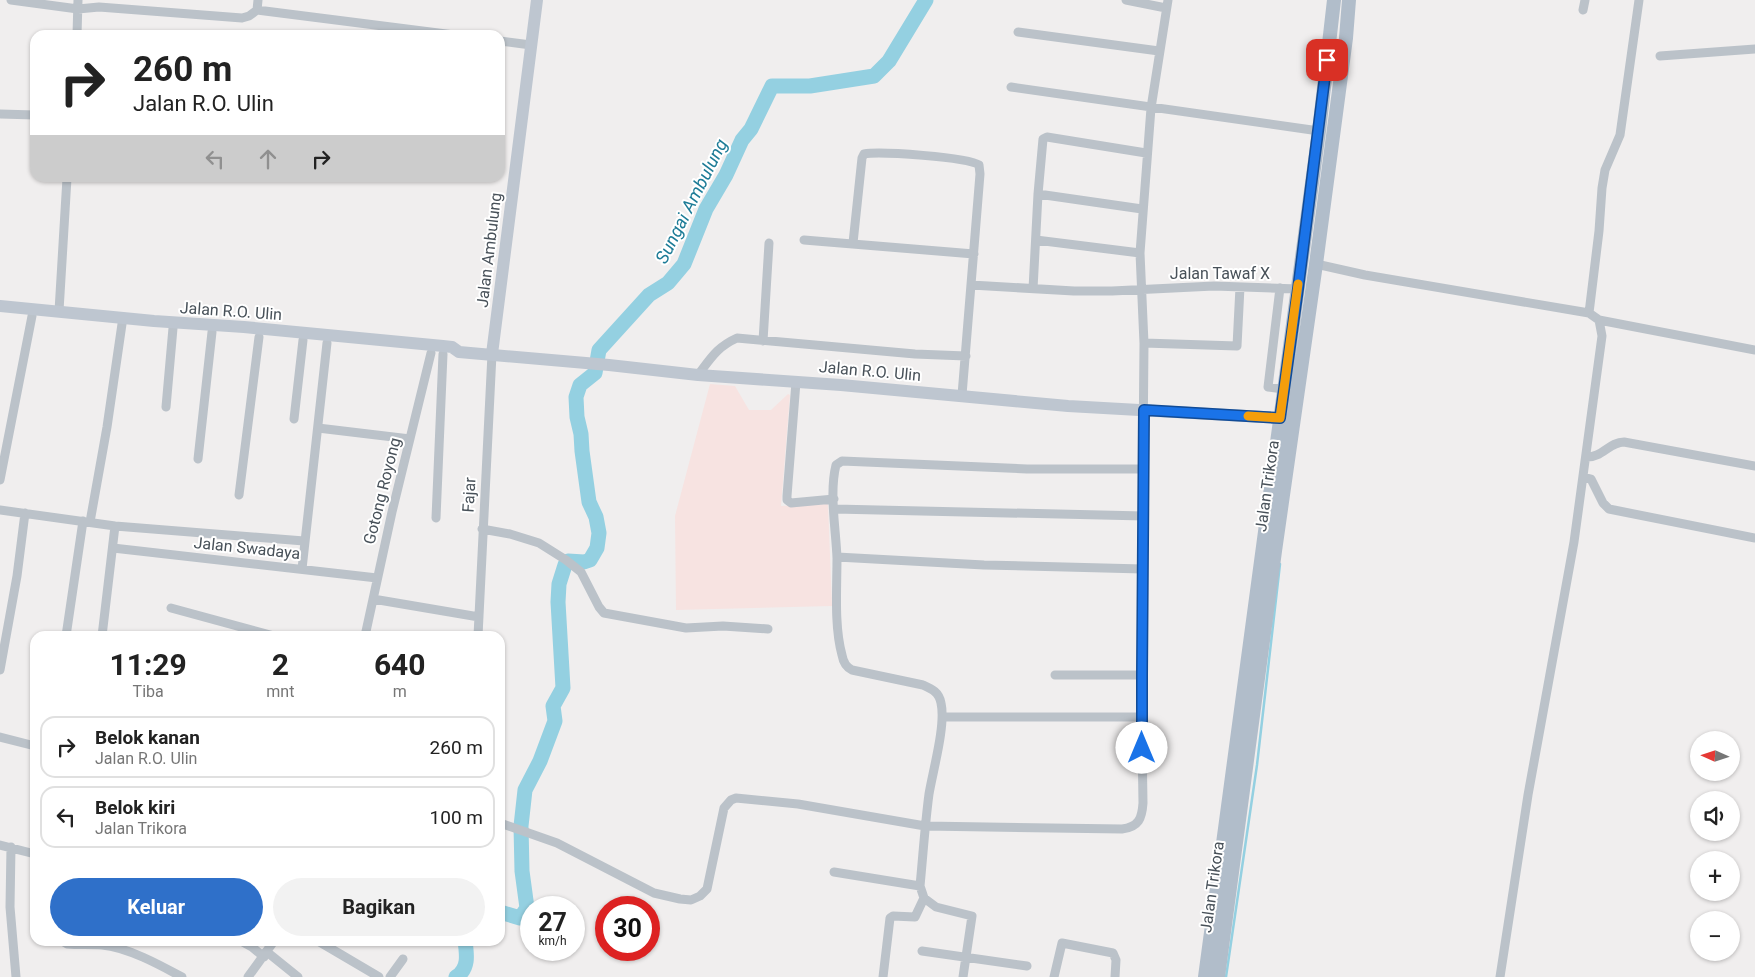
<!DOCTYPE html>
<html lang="id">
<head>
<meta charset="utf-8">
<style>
  body { margin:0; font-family:Roboto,sans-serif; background:#f2f2f2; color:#222; height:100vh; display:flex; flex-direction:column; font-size:19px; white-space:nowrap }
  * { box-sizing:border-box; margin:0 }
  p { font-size:16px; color:#767676 }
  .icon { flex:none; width:28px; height:28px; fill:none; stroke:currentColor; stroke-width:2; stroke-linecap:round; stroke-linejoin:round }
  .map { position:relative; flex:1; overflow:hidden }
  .sheet { position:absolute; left:30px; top:631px; width:475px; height:315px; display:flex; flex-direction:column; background:#fff; border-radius:15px; box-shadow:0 1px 4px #0004 }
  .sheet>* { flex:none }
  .guide { position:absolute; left:30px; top:30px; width:475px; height:152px; border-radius:15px; box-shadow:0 1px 4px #0004; background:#fff; color:#222; overflow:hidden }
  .needle { width:32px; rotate:273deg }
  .tools { position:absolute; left:1690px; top:731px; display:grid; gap:10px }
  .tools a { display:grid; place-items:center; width:50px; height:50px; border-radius:50%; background:#fff; box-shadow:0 1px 4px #0004; font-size:25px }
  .speed { position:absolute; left:520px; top:896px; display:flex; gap:10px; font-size:25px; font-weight:700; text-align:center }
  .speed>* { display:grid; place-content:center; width:65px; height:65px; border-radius:50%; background:#fff; box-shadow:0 1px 4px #0004; line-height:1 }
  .speed small { font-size:12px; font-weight:400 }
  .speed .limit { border:8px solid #d22; background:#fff; color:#111 }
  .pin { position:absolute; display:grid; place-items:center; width:42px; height:42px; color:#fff; margin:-21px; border-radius:10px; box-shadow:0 2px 8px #0006 }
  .me { position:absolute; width:55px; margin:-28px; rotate:0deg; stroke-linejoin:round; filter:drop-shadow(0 0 4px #0008) }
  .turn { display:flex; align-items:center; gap:18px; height:105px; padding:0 20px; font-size:22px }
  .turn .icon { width:65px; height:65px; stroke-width:2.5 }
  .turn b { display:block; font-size:35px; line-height:42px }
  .lanes { display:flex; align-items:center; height:48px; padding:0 20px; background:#0003; justify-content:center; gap:25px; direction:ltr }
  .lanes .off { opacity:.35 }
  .eta { display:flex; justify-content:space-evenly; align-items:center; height:85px; text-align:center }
  .eta b { font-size:30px; font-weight:700; line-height:35px }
  .action { display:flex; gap:10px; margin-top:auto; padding:10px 20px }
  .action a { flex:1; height:58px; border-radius:30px; background:#2f70c9; color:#fff; font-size:20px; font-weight:700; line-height:58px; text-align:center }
  .action a+a { background:#f2f2f2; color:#222 }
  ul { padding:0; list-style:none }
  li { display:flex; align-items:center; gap:15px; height:62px; margin:0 10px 8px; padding:0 10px; border:2px solid #e0e0e0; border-radius:15px }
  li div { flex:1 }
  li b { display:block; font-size:19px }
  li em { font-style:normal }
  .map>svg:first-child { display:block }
  .medical { fill:#f7e3e1 }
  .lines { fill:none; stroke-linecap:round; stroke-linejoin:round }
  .stream { stroke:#94d0e1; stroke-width:2.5 }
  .river { stroke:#94d0e1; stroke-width:15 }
  .street { stroke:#bbc2c9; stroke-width:9 }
  .secondary { stroke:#bec6d0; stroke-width:12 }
  .primary { stroke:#b1bdca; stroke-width:14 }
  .route-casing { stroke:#114b97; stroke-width:12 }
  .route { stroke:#1a73e8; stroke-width:9 }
  .slow { stroke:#f59e0b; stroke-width:9 }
  .labels { text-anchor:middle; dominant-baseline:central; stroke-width:4; stroke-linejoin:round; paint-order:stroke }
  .street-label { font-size:16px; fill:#485159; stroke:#fff }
  .water-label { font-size:18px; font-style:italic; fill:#1e7c97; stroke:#fff }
</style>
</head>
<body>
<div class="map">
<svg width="1755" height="977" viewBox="0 0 1755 977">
  <rect width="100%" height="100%" fill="#f0eeee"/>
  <!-- medical -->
  <path class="medical" d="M 710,384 L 735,386 L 749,410 L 771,410 L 788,394 L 790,395 L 781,506 L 828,504 L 832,606 L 676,610 L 675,516 Z"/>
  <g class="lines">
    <!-- stream -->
    <path class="stream" d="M 1226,977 L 1257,765 L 1280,564"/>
    <!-- river -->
    <path class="river" d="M 500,912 L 520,918 L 527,908 L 522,871 L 521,826 L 525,790 L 540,761 L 555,721 L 553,706 L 563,688 L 558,602 L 559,584 L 565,565 L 568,561 L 584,562 L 590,560 L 597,548 L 599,533 L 596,517 L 589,502 L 582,451 L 581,434 L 577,417 L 576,397 L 580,385 L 595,373 L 599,350 L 649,295 L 668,283 L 684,264 L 706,209 L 726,175 L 742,140 L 751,129 L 772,86 L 810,86 L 874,76 L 889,61 L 926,0
      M 456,977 C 469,969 467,955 465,941"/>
    <!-- street -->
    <path class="street" d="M 11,0 L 78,9 L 99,7 L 242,18 L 249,16 L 257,10
      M 258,0 L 257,10 L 454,35
      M 1126,0 L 1166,8
      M 1583,10 L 1585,0
      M 1018,32 L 1159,51
      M 77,35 L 78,0
      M 500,41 L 531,45
      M 1660,56 L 1755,49
      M 1011,87 L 1319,131
      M 0,114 L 35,115
      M 1038,194 L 1142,209
      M 804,240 L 974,254
      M 1036,240 L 1140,253
      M 853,243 L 862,158 L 864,154 C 879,151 968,157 979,165 L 980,174 L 962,395
      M 1316,264 L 1365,275 L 1589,313 L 1599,320 L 1755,350
      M 971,285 L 1074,291 L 1112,291 L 1214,286 L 1298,289
      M 1280,288 L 1268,387 L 1283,389
      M 1033,289 L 1038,194 L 1043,139 L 1047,137 L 1146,153
      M 59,311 L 67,178
      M 1589,313 L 1599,231 L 1602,188 L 1605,170 L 1620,135 L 1639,0
      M 763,341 L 769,243
      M 1144,343 L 1237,346 L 1240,287
      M 698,375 C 711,358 717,347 737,338 L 915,354 L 966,356
      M 796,382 L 787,496 L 787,500 L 791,503 L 834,499
      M 166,407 L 173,328
      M 294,419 L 303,340
      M 318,428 L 410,439
      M 1586,457 C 1602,458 1609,442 1624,442 L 1755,466
      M 198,459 L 212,332
      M 1583,477 L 1591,479 L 1603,503 L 1609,509 L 1755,538
      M 0,480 L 32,316
      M 239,495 L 259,337
      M 835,509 L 1144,516
      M 0,510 L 115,526 L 304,541
      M 436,518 L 443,354
      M 90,522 L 107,427 L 122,324
      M 482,529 L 510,534 L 539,543 L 566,560 L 581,572 L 599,607 L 604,613 L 686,628 L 723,626 L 768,629
      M 113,548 L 377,578
      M 837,557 L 984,565 L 1143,569
      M 302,569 L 327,343
      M 373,599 L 479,617
      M 171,608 L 274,636
      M 66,636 L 83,521
      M 102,636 L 115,526
      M 365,636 L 392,512 L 431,353
      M 478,636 L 492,354
      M 0,670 L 17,576 L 25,513
      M 1055,675 L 1141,675
      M 942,717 L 1142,717
      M 0,737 L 35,746
      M 500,823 L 557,843 L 654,893 L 680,899 L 691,900 L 700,896 L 707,889 L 724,808 L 731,800 L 736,798 L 798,804 L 925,826 L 1122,829 C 1139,827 1142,818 1143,803 L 1141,675 L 1144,343 L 1140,253 L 1151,108 L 1168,0
      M 0,845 L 35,854
      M 11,847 L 10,907 L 16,977
      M 834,872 L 920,886
      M 62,941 L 67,944 C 79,945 90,944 102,945 C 127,947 160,965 182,977
      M 241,941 L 252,947 L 264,957
      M 318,941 L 379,977
      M 922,951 L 1027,966
      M 267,952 L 298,977
      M 248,977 L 274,941
      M 390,977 L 403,959
      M 883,977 L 890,918 L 893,916 L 915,917 L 924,898
      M 963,977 L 972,916 L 936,907 L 924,898 L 920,886 C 923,855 925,824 929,794 C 933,770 946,725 941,703 C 939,692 932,689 923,685 L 852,670 C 846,667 843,661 842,655 C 834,626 837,588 837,558 C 836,530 829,493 836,465 L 842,461 L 1027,469 L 1144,469
      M 1054,977 L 1062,943 L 1113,953 L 1116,960 L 1115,977
      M 1500,977 L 1528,795 L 1574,542 L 1602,336 L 1599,320"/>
    <!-- secondary -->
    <path class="secondary" d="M 0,306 L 154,321 L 244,327 L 443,346 L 452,347 L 459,352 L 609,365 L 698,375 L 841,385 L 1068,406 L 1280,418
      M 492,354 L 537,0"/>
    <!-- primary -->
    <path class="primary" d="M 1205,977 L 1319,131 L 1334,0
      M 1218,977 L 1275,551 L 1316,264 L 1346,38 L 1349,0"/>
  </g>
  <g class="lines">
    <defs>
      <path id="route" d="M 1142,748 L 1142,675 L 1144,410 L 1280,418 L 1298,289 L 1327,60"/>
    </defs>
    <!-- route casing -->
    <use href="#route" class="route-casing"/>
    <!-- route -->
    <use href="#route" class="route"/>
    <!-- slow -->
    <path class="slow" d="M 1248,416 L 1280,418 L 1298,284"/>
  </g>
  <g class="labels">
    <!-- street labels -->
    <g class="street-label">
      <text transform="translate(489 250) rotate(-83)">Jalan Ambulung</text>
      <text x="1220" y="273">Jalan Tawaf X</text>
      <text transform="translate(231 311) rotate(4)">Jalan R.O. Ulin</text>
      <text transform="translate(870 371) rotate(5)">Jalan R.O. Ulin</text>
      <text transform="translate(1267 486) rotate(-82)">Jalan Trikora</text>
      <text transform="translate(382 491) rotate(-76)">Gotong Royong</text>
      <text transform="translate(469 495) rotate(-87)">Fajar</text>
      <text transform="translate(247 548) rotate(6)">Jalan Swadaya</text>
      <text transform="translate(1212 887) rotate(-82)">Jalan Trikora</text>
    </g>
    <!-- water labels -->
    <g class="water-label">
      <text transform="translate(691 201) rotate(-63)">Sungai Ambulung</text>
    </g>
  </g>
</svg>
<div class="tools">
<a><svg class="needle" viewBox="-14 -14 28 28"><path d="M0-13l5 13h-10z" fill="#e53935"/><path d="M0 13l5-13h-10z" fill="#767676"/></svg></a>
<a><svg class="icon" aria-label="sound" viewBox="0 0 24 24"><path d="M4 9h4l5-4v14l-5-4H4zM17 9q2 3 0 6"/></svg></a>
<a>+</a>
<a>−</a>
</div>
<div class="speed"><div>27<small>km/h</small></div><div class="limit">30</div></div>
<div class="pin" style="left:1327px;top:60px;background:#d93025"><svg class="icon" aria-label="arrive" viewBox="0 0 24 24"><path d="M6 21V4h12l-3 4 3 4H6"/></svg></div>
<svg class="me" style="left:1142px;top:748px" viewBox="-20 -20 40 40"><circle r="19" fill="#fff"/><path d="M0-13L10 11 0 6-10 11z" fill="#1a73e8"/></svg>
<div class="guide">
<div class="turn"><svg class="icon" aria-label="right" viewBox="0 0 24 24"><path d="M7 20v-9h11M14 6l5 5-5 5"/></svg><div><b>260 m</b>Jalan R.O. Ulin</div></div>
<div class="lanes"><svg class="icon off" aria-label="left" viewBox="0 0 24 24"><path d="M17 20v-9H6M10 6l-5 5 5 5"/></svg><svg class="icon off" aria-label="ahead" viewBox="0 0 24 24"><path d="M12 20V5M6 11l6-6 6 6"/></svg><svg class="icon" aria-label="right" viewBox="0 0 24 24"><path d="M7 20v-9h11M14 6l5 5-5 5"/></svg></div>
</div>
<section class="sheet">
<div class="eta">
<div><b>11:29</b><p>Tiba</p></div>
<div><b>2</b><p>mnt</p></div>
<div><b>640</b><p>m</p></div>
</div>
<ul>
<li><svg class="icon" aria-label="right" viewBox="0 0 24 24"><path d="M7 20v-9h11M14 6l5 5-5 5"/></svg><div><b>Belok kanan</b><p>Jalan R.O. Ulin</p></div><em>260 m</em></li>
<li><svg class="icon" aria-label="left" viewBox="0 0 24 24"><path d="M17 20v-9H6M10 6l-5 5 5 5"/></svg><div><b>Belok kiri</b><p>Jalan Trikora</p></div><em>100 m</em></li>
</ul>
<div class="action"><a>Keluar</a><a>Bagikan</a></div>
</section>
</div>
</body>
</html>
